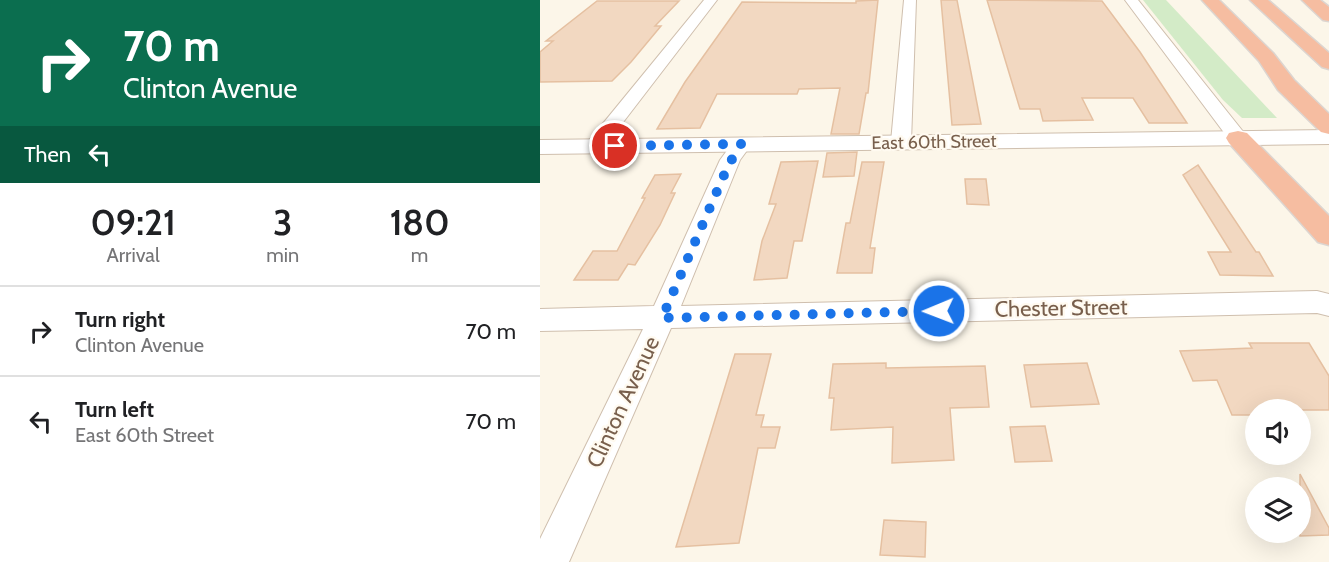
<!DOCTYPE html>
<html lang="en">
<head>
<meta charset="utf-8">
<style>
  body { margin:0; font-family:Cabin,sans-serif; background:#f6f6f6; color:#202124; height:100vh; display:flex; flex-direction:column; font-size:22px; white-space:nowrap }
  * { box-sizing:border-box; margin:0 }
  p { font-size:20px; color:#757577 }
  .icon { flex:none; width:33px; height:33px; fill:none; stroke:currentColor; stroke-width:2; stroke-linecap:round; stroke-linejoin:round }
  .map { position:relative; flex:1; overflow:hidden }
  .panel { display:flex; flex-direction:column; background:#fff; width:540px }
  .panel>* { flex:none }
  .hud { background:#0b6e4f; color:#fff; overflow:hidden }
  .buttons { position:absolute; left:705px; top:399px; display:grid; gap:12px }
  .buttons a { display:grid; place-items:center; width:66px; height:66px; border-radius:50%; background:#fff; box-shadow:0 6px 24px #0002; font-size:30px }
  .pin { position:absolute; display:grid; place-items:center; width:51px; height:51px; color:#fff; margin:-26px; border:3px solid #fff; border-radius:50%; box-shadow:0 2px 6px #0007 }
  .me { position:absolute; width:66px; margin:-33px; rotate:269deg; stroke-linejoin:round; filter:drop-shadow(0 0 4px #0008) }
  .turn { display:flex; align-items:center; gap:21px; height:126px; padding:0 24px; font-size:27px }
  .turn .icon { width:78px; height:78px; stroke-width:2.5 }
  .turn b { display:block; font-size:42px; line-height:51px }
  .then { display:flex; align-items:center; height:57px; padding:0 24px; background:#0003; gap:12px; font-size:22px }
  .eta { display:flex; justify-content:space-evenly; align-items:center; height:102px; text-align:center }
  .eta b { font-size:36px; font-weight:600; line-height:42px }
  ul { padding:0; list-style:none }
  li { display:flex; align-items:center; gap:18px; height:90px; padding:0 24px; border-top:2px solid #e0e0e0 }
  li div { flex:1 }
  li b { display:block; font-size:22px }
  li em { font-style:normal }
  main { display:flex; flex:1; min-height:0 }
  .map>svg:first-child { display:block }
  .green { fill:#d3ebc7 }
  .building { fill:#f2d8c1; stroke:#e5c0a1; stroke-width:1.5 }
  .lines { fill:none; stroke-linecap:round; stroke-linejoin:round }
  .minor-casing { stroke:#cfbfae; stroke-width:2 }
  .tertiary-casing { stroke:#cfbfae; stroke-width:2 }
  .motorway-casing { stroke:#dcd5d0; stroke-width:3 }
  .minor { fill:#fff; fill-rule:evenodd }
  .tertiary { fill:#fff; fill-rule:evenodd }
  .motorway { fill:#f6bda1; fill-rule:evenodd }
  .route { stroke:#1a73e8; stroke-width:10; stroke-dasharray:0 18 }
  .labels { text-anchor:middle; dominant-baseline:central; stroke-width:4.5; stroke-linejoin:round; paint-order:stroke }
  .far-street-label { font-size:18px; fill:#785f4c; stroke:#fffaf0 }
  .street-label { font-size:22px; fill:#785f4c; stroke:#fffaf0 }
</style>
</head>
<body>
<main>
<section class="panel">
<div class="hud">
<div class="turn"><svg class="icon" aria-label="right" viewBox="0 0 24 24"><path d="M7 20v-9h11M14 6l5 5-5 5"/></svg><div><b>70 m</b>Clinton Avenue</div></div>
<div class="then">Then<svg class="icon" aria-label="left" viewBox="0 0 24 24"><path d="M17 20v-9H6M10 6l-5 5 5 5"/></svg></div>
</div>
<div class="eta">
<div><b>09:21</b><p>Arrival</p></div>
<div><b>3</b><p>min</p></div>
<div><b>180</b><p>m</p></div>
</div>
<ul>
<li><svg class="icon" aria-label="right" viewBox="0 0 24 24"><path d="M7 20v-9h11M14 6l5 5-5 5"/></svg><div><b>Turn right</b><p>Clinton Avenue</p></div><em>70 m</em></li>
<li><svg class="icon" aria-label="left" viewBox="0 0 24 24"><path d="M17 20v-9H6M10 6l-5 5 5 5"/></svg><div><b>Turn left</b><p>East 60th Street</p></div><em>70 m</em></li>
</ul>
</section>
<div class="map">
<svg width="789" height="562" viewBox="0 0 789 562">
  <rect width="100%" height="100%" fill="#fcf6e9"/>
  <!-- green -->
  <path class="green" d="M 603,0 L 626,0 L 737,118 L 702,118 L 683,100 Z"/>
  <!-- building -->
  <path class="building" d="M 338,0 L 328,93 L 326,93 L 319,134 L 291,134 L 300,88 L 259,89 L 257,94 L 177,94 L 160,128 L 117,129 L 145,82 L 202,2 L 316,3 L 316,1 Z
    M 401,0 L 417,0 L 441,124 L 412,125 Z
    M 447,0 L 562,1 L 600,52 L 647,123 L 609,123 L 593,98 L 542,98 L 553,120 L 503,121 L 500,109 L 480,109 Z
    M 57,1 L 139,1 L 115,26 L 121,26 L 91,62 L 72,81 L 0,82 L 0,52 L 13,41 L 6,41 Z
    M 317,152 L 314,176 L 283,177 L 287,153 Z
    M 278,161 L 262,241 L 254,241 L 247,278 L 214,280 L 222,241 L 236,204 L 229,204 L 241,162 Z
    M 322,162 L 344,162 L 330,248 L 335,248 L 332,273 L 297,273 L 306,223 L 310,223 Z
    M 658,165 L 716,252 L 719,252 L 733,276 L 680,275 L 668,252 L 691,252 L 643,175 Z
    M 141,174 L 131,193 L 135,193 L 120,225 L 95,265 L 88,264 L 78,280 L 34,280 L 53,251 L 77,251 L 105,198 L 102,198 L 115,175 Z
    M 425,179 L 446,179 L 449,205 L 427,204 Z
    M 709,343 L 769,343 L 789,376 L 789,410 L 716,410 L 716,415 L 692,415 L 677,380 L 653,381 L 640,351 L 712,348 Z
    M 195,354 L 231,354 L 216,415 L 224,415 L 221,427 L 240,427 L 235,448 L 218,448 L 199,543 L 136,547 Z
    M 346,363 L 346,368 L 445,366 L 449,407 L 410,408 L 414,460 L 352,463 L 353,427 L 291,430 L 294,398 L 289,398 L 293,364 Z
    M 547,363 L 559,404 L 491,407 L 484,365 Z
    M 505,426 L 512,461 L 475,462 L 470,427 Z
    M 760,474 L 789,528 L 789,535 L 760,536 Z
    M 344,520 L 386,522 L 385,557 L 340,555 Z"/>
  <g class="lines">
    <defs>
      <path id="minor" d="M 164,0 L 177,0 L 61,151 L 47,151 L 44,147 L 47,143 Z
        M 364,0 L 376,0 L 371,142 L 368,146 L 354,146 L 351,142 Z
        M 585,0 L 598,0 L 705,134 L 707,138 L 705,142 L 691,142 Z
        M 201,139 L 208,141 L 211,145 L 200,160 L 141,306 L 777,291 L 789,294 L 789,316 L 777,313 L 131,328 L 29,562 L 0,562 L 0,539 L 103,329 L 0,331 L 0,309 L 114,306 L 180,160 L 194,141 Z"/>
      <path id="tertiary" d="M 789,130 L 789,144 L 0,154 L 0,140 Z"/>
      <path id="motorway" d="M 662,0 L 679,0 L 733,53 L 754,80 L 789,114 L 789,134 L 781,132 L 738,90 L 719,61 Z
        M 710,0 L 728,0 L 789,53 L 789,69 L 782,67 Z
        M 762,0 L 780,0 L 789,7 L 789,21 L 783,20 Z
        M 698,131 L 707,133 L 789,216 L 789,245 L 778,242 L 689,143 L 686,138 L 689,133 Z"/>
    </defs>
    <!-- minor casing -->
    <use href="#minor" class="minor-casing"/>
    <!-- tertiary casing -->
    <use href="#tertiary" class="tertiary-casing"/>
    <!-- motorway casing -->
    <use href="#motorway" class="motorway-casing"/>
    <!-- minor -->
    <use href="#minor" class="minor"/>
    <!-- tertiary -->
    <use href="#tertiary" class="tertiary"/>
    <!-- motorway -->
    <use href="#motorway" class="motorway"/>
  </g>
  <g class="lines">
    <!-- route -->
    <path class="route" d="M 75,146 L 201,144 L 188,166 L 122,318 L 399,311"/>
  </g>
  <g class="labels">
    <!-- far-street labels -->
    <g class="far-street-label">
      <text transform="translate(394 142) rotate(-1)">East 60th Street</text>
    </g>
    <!-- street labels -->
    <g class="street-label">
      <text transform="translate(521 308) rotate(-1)">Chester Street</text>
      <text transform="translate(83 402) rotate(-65)">Clinton Avenue</text>
    </g>
  </g>
</svg>
<div class="buttons">
<a><svg class="icon" aria-label="sound" viewBox="0 0 24 24"><path d="M4 9h4l5-4v14l-5-4H4zM17 9q2 3 0 6"/></svg></a>
<a><svg class="icon" aria-label="layers" viewBox="0 0 24 24"><path d="M12 4l9 5-9 5-9-5zM3 14l9 5 9-5"/></svg></a>
</div>
<div class="pin" style="left:75px;top:146px;background:#d93025"><svg class="icon" aria-label="arrive" viewBox="0 0 24 24"><path d="M6 21V4h12l-3 4 3 4H6"/></svg></div>
<svg class="me" style="left:399px;top:311px" viewBox="-20 -20 40 40"><circle r="17" fill="#1a73e8" stroke="#fff" stroke-width="3"/><path d="M0-11L8 9 0 5-8 9z" fill="#fff"/></svg>
</div>
</main>
</body>
</html>
